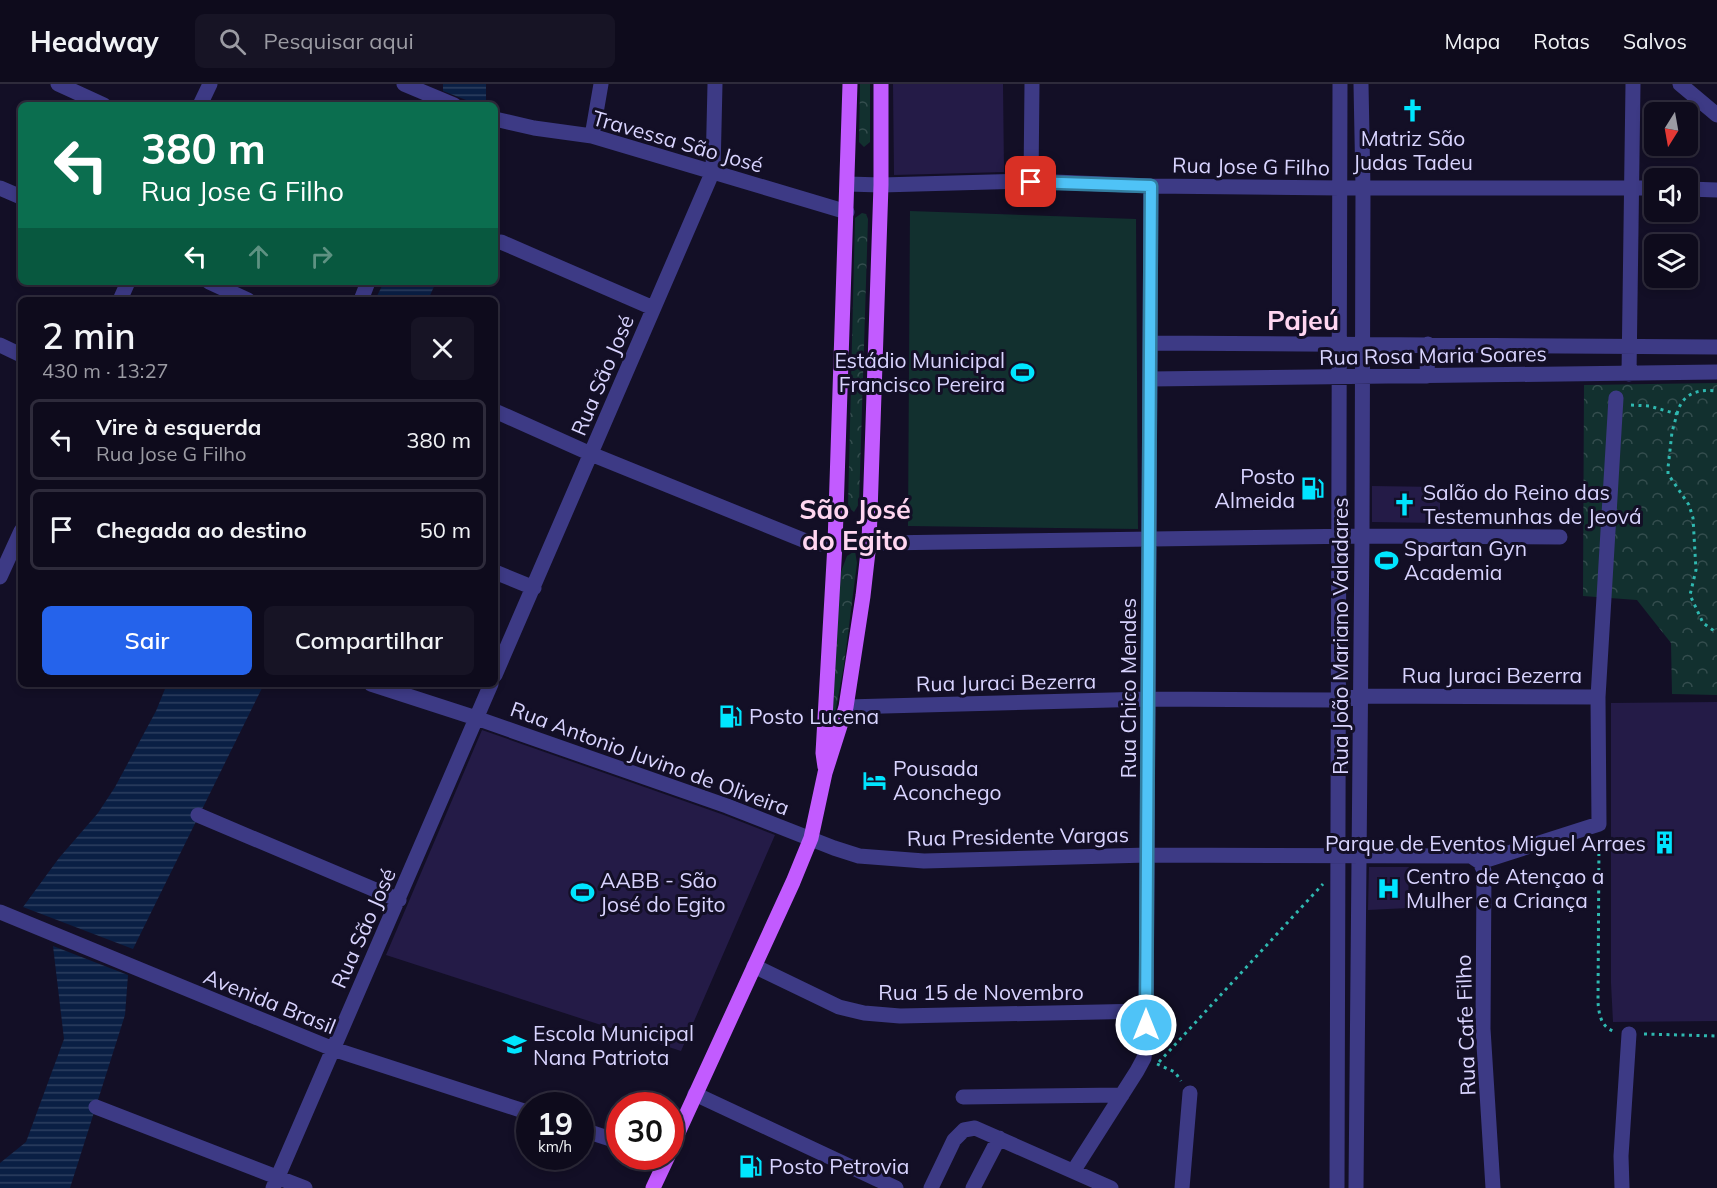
<!DOCTYPE html>
<html lang="pt">
<head>
<meta charset="utf-8">
<style>
  body { margin:0; font-family:Mulish,sans-serif; background:#171425; color:#f1f3f6; height:100vh; display:flex; flex-direction:column; font-size:22px; white-space:nowrap }
  * { box-sizing:border-box; margin:0 }
  p { font-size:20px; color:#9b9ba3 }
  .icon { flex:none; width:33px; height:33px; fill:none; stroke:currentColor; stroke-width:2; stroke-linecap:round; stroke-linejoin:round }
  .map { position:relative; flex:1; overflow:hidden }
  .drawer { position:absolute; left:18px; top:213px; width:480px; height:390px; display:flex; flex-direction:column; background:#0e0b1c; border-radius:9px; box-shadow:0 3px 9px #0003,0 0 0 2px #2e2b3b }
  .drawer>* { flex:none }
  .guide { position:absolute; left:18px; top:18px; width:480px; height:183px; border-radius:9px; box-shadow:0 3px 9px #0003,0 0 0 2px #2e2b3b; background:#0b6e4f; color:#fff; overflow:hidden }
  .needle { width:39px; rotate:191deg }
  .controls { position:absolute; left:1644px; top:18px; display:grid; gap:12px }
  .controls a { display:grid; place-items:center; width:54px; height:54px; border-radius:9px; background:#0e0b1c; box-shadow:0 3px 9px #0003,0 0 0 2px #2e2b3b; font-size:30px }
  .speed { position:absolute; left:516px; top:1008px; display:flex; gap:12px; font-size:30px; font-weight:700; text-align:center }
  .speed>* { display:grid; place-content:center; width:78px; height:78px; border-radius:50%; background:#0e0b1c; box-shadow:0 3px 9px #0003,0 0 0 2px #2e2b3b; line-height:1 }
  .speed small { font-size:15px; font-weight:400 }
  .speed .limit { border:9px solid #d22; background:#fff; color:#111 }
  .pin { position:absolute; display:grid; place-items:center; width:51px; height:51px; color:#fff; margin:-26px; border-radius:12px; box-shadow:0 3px 9px #0006 }
  .me { position:absolute; width:66px; margin:-33px; rotate:0deg; stroke-linejoin:round; filter:drop-shadow(0 0 4px #0008) }
  .turn { display:flex; align-items:center; gap:21px; height:126px; padding:0 24px; font-size:27px }
  .turn .icon { width:78px; height:78px; stroke-width:2.5 }
  .turn b { display:block; font-size:42px; line-height:51px }
  .lanes { display:flex; align-items:center; height:57px; padding:0 24px; background:#0003; justify-content:center; gap:30px; direction:ltr }
  .lanes .off { opacity:.35 }
  .round { display:grid; place-items:center; flex:none; width:63px; height:63px; border-radius:9px; background:#171425 }
  .head { display:flex; align-items:center; justify-content:space-between; height:102px; padding:0 24px }
  h1 { font-size:36px; font-weight:600; line-height:45px }
  .action { display:flex; gap:12px; margin-top:auto; padding:12px 24px }
  .action a { flex:1; height:69px; border-radius:9px; background:#2563eb; color:#fff; font-size:24px; font-weight:600; line-height:69px; text-align:center }
  .action a+a { background:#171425; color:#f1f3f6 }
  ul { padding:0; list-style:none }
  li { display:flex; align-items:center; gap:18px; height:81px; margin:0 12px 9px; padding:0 12px; border:3px solid #2e2b3b; border-radius:9px }
  li div { flex:1 }
  li b { display:block; font-size:22px }
  li em { font-style:normal }
  header { display:flex; align-items:center; gap:36px; box-sizing:border-box; height:84px; padding:0 30px; background:#0e0b1c; border-bottom:2px solid #2e2b3b }
  header strong { font-size:28px }
  nav { display:flex; gap:33px; margin-inline-start:auto; font-size:21px }
  .search { width:420px; height:54px; background:#171425; display:flex; align-items:center; gap:15px; box-sizing:border-box; padding:0 21px; border-radius:9px; color:#9b9ba3; font-size:22px }
  .map>svg:first-child { display:block }
  .forest { fill:url(#forest-crowns) }
  .pitch { fill:#12302f }
  .water { fill:url(#water-rules) }
  .building { fill:#241b47 }
  .lines { fill:none; stroke-linecap:round; stroke-linejoin:round }
  .path { stroke:#2fb8b0; stroke-width:3; stroke-dasharray:3 4.5; stroke-linecap:butt }
  .minor { stroke:#3d3a85; stroke-width:15 }
  .major { stroke:#c25bff; stroke-width:15 }
  .route-casing { stroke:#337fa1; stroke-width:15 }
  .route { stroke:#4fc3f7; stroke-width:10 }
  .labels { text-anchor:middle; dominant-baseline:central; stroke-width:6; stroke-linejoin:round; paint-order:stroke }
  .poi-label { font-size:21px; fill:#d9d4ff; stroke:#130f26; text-anchor:start }
  .street-label { font-size:21px; fill:#d9d4ff; stroke:#130f26 }
  .district-label { font-size:27px; font-weight:bold; fill:#ffd6f0; stroke:#130f26 }
</style>
</head>
<body>
<header>
<strong>Headway</strong>
<div class="search"><svg class="icon" aria-label="search" viewBox="0 0 24 24"><circle cx="10" cy="10" r="6"/><path d="M15 15l6 6"/></svg>Pesquisar aqui</div>
<nav><a>Mapa</a><a>Rotas</a><a>Salvos</a></nav>
</header>
<div class="map">
<svg width="1717" height="1104" viewBox="0 0 1717 1104">
  <defs>
    <pattern id="forest-crowns" width="20" height="18" patternUnits="userSpaceOnUse" patternTransform="scale(1.5)"><rect width="20" height="18" fill="#12302f"/><path d="M2 6a3 3 0 1 1 6 0M12 15a3 3 0 1 1 6 0" fill="none" stroke="#344d4e"/></pattern>
    <pattern id="water-rules" width="6" height="5" patternUnits="userSpaceOnUse" patternTransform="scale(1.5)"><rect width="6" height="5" fill="#0a1f44"/><path d="M0 2.5h6" fill="none" stroke="#2d3f60"/></pattern>
  </defs>
  <rect width="100%" height="100%" fill="#130f26"/>
  <!-- forest -->
  <path class="forest" d="M 860,0 L 870,0 L 870,58 L 864,63 L 859,58 Z
    M 862,129 L 866,130 L 868,135 L 859,420 L 854,428 L 848,423 L 855,134 Z
    M 1717,299 L 1717,611 L 1672,610 L 1671,559 L 1637,516 L 1583,512 L 1584,301 Z
    M 855,467 L 857,479 L 844,581 L 832,646 L 839,493 L 847,472 Z"/>
  <!-- pitch -->
  <path class="pitch" d="M 910,127 L 1136,135 L 1138,445 L 908,442 Z"/>
  <!-- water -->
  <path class="water" d="M 443,0 L 486,0 L 486,21 L 479,21 L 443,7 Z
    M 384,198 L 436,198 L 428,216 L 375,216 Z
    M 167,600 L 264,600 L 133,865 L 23,823 L 59,774 L 98,729 L 115,703 L 156,627 Z
    M 53,862 L 128,891 L 125,931 L 70,1104 L 0,1104 L 0,1079 L 26,1058 L 64,955 Z"/>
  <!-- building -->
  <path class="building" d="M 893,0 L 1003,0 L 1004,88 L 894,91 Z
    M 1372,402 L 1440,403 L 1440,439 L 1372,438 Z
    M 1717,618 L 1717,937 L 1613,938 L 1611,899 L 1611,619 Z
    M 482,646 L 724,731 L 775,751 L 681,967 L 386,871 Z
    M 1369,783 L 1409,783 L 1408,824 L 1368,826 Z"/>
  <g class="lines">
    <!-- path -->
    <path class="path" d="M 1631,321 L 1649,322 L 1677,330 L 1672,348 L 1668,384 L 1668,390 L 1689,421 L 1693,434 L 1696,486 L 1690,511 L 1703,539 L 1717,549
      M 1677,330 C 1682,309 1698,305 1717,307
      M 1599,754 L 1598,918 C 1599,931 1601,944 1616,948
      M 1644,950 L 1717,952
      M 1159,978 L 1323,800
      M 1157,980 L 1175,988 L 1181,997"/>
    <!-- minor -->
    <path class="minor" d="M 58,0 L 104,21
      M 404,0 L 454,21
      M 1680,0 L 1717,31
      M 200,21 L 210,0
      M 495,35 L 534,44 L 592,52 L 847,128
      M 592,52 L 601,0
      M 1031,97 L 1032,0
      M 848,100 L 881,101 L 1031,97 L 1151,102 L 1340,104 L 1654,104
      M 0,104 L 21,113
      M 1688,105 L 1717,106
      M 501,158 L 653,224
      M 209,198 L 248,216
      M 120,216 L 128,198
      M 361,216 L 368,198
      M 1150,259 L 1717,263
      M 0,261 L 21,271
      M 1629,290 L 1633,0
      M 1427,292 L 1428,260
      M 1150,295 L 1717,288
      M 495,327 L 591,370 L 813,460 L 1362,452 L 1560,453
      M 495,488 L 534,504
      M 0,493 L 21,447
      M 495,591 L 713,87 L 715,0
      M 371,600 L 476,634 L 727,722 L 834,764 L 859,772 L 924,777 L 1148,771 L 1471,772 L 1480,778
      M 846,623 L 1149,615 L 1338,616 L 1361,612 L 1598,613
      M 198,731 L 399,816
      M 1480,778 L 1599,740 L 1598,613 L 1616,314
      M 1480,778 L 1484,787 L 1483,945 L 1493,1104
      M 0,828 L 333,965 L 530,1029
      M 754,882 L 839,923 L 864,929 L 900,932 L 1147,927
      M 695,1010 L 896,1104
      M 963,1013 L 1122,1011
      M 96,1023 L 305,1104
      M 580,1045 L 620,1058
      M 1074,1086 L 1137,987 L 1144,974 L 1146,955 L 1151,102
      M 273,1104 L 491,600
      M 931,1104 L 954,1056 L 964,1046 L 975,1044 L 1111,1104
      M 973,1104 L 999,1054
      M 1182,1104 L 1190,1009
      M 1337,1104 L 1340,0
      M 1356,1104 L 1362,452 L 1363,104 L 1361,0
      M 1622,1104 L 1621,1072 L 1629,950"/>
    <!-- major -->
    <path class="major" d="M 825,683 L 823,669 L 835,460 L 850,0
      M 670,1066 L 793,798 L 811,754 L 825,689 L 846,623 L 863,512 L 869,459 L 881,101 L 881,0
      M 653,1104 L 668,1072"/>
  </g>
  <g class="lines">
    <defs>
      <path id="route" d="M 1031,98 L 1151,102 L 1146,941"/>
    </defs>
    <!-- route casing -->
    <use href="#route" class="route-casing"/>
    <!-- route -->
    <use href="#route" class="route"/>
  </g>
  <!-- icons -->
  <defs>
    <symbol id="church-bare" viewBox="-9 -9 18 18"><path d="M-1.2-6h2.4v3.5h3.3v2.4h-3.3V6h-2.4V-.1h-3.3v-2.4h3.3Z" fill="#00e5ff" stroke="#130f26" stroke-width="2.5" paint-order="stroke"/></symbol>
    <symbol id="stadium-bare" viewBox="-9 -9 18 18"><path d="M0-5a6.5 5 0 1 0 0 10a6.5 5 0 1 0 0-10ZM-3.5-1.8h7v3.6h-7Z" fill="#00e5ff" stroke="#130f26" stroke-width="2.5" paint-order="stroke"/></symbol>
    <symbol id="fuel-bare" viewBox="-9 -9 18 18"><path d="M-5.5-6h7V0h2V4h1.3V-2.5L3-4.5l.8-.8L6-3V5H2.5V1h-1V6h-7ZM-4.2-4.7v3.2H.2V-4.7Z" fill="#00e5ff" stroke="#130f26" stroke-width="2.5" paint-order="stroke"/></symbol>
    <symbol id="hotel-bare" viewBox="-9 -9 18 18"><path d="M-6-4.5h1.5V1H6V5H4.5V3h-9V5H-6ZM-4 0a1.8 1.8 0 1 1 3.6 0ZM.5 0V-2.5h3Q6-2.5 6 0Z" fill="#00e5ff" stroke="#130f26" stroke-width="2.5" paint-order="stroke"/></symbol>
    <symbol id="building-bare" viewBox="-9 -9 18 18"><path d="M-4-6H4V6H1V3H-1V6H-4ZM-2.5-4.3h1.7v1.8h-1.7ZM.8-4.3h1.7v1.8H.8ZM-2.5-1h1.7V.8h-1.7ZM.8-1h1.7V.8H.8Z" fill="#00e5ff" stroke="#130f26" stroke-width="2.5" paint-order="stroke"/></symbol>
    <symbol id="hospital-bare" viewBox="-9 -9 18 18"><path d="M-5-5h3v3.5h4V-5h3V5h-3V1.5h-4V5h-3Z" fill="#00e5ff" stroke="#130f26" stroke-width="2.5" paint-order="stroke"/></symbol>
    <symbol id="school-bare" viewBox="-9 -9 18 18"><path d="M0-5L7-2L0 1L-7-2ZM-4 1L0 2.5L4 1V4Q0 6-4 4Z" fill="#00e5ff" stroke="#130f26" stroke-width="2.5" paint-order="stroke"/></symbol>
  </defs>
  <g fill-rule="evenodd">
    <use href="#church-bare" x="1396" y="10" width="33" height="33"/>
    <use href="#stadium-bare" x="1006" y="272" width="33" height="33"/>
    <use href="#fuel-bare" x="1296" y="388" width="33" height="33"/>
    <use href="#church-bare" x="1388" y="404" width="33" height="33"/>
    <use href="#stadium-bare" x="1370" y="460" width="33" height="33"/>
    <use href="#fuel-bare" x="714" y="616" width="33" height="33"/>
    <use href="#hotel-bare" x="858" y="680" width="33" height="33"/>
    <use href="#building-bare" x="1648" y="742" width="33" height="33"/>
    <use href="#hospital-bare" x="1372" y="788" width="33" height="33"/>
    <use href="#stadium-bare" x="566" y="792" width="33" height="33"/>
    <use href="#school-bare" x="498" y="944" width="33" height="33"/>
    <use href="#fuel-bare" x="734" y="1066" width="33" height="33"/>
  </g>
  <g class="labels">
    <!-- poi labels -->
    <g class="poi-label">
      <text x="1413" y="54" text-anchor="middle">Matriz São<tspan x="1413" dy="24">Judas Tadeu</tspan></text>
      <text x="1005" y="276" text-anchor="end">Estádio Municipal<tspan x="1005" dy="24">Francisco Pereira</tspan></text>
      <text x="1295" y="392" text-anchor="end">Posto<tspan x="1295" dy="24">Almeida</tspan></text>
      <text x="1423" y="408">Salão do Reino das<tspan x="1423" dy="24">Testemunhas de Jeová</tspan></text>
      <text x="1404" y="464">Spartan Gyn<tspan x="1404" dy="24">Academia</tspan></text>
      <text x="749" y="632">Posto Lucena</text>
      <text x="893" y="684">Pousada<tspan x="893" dy="24">Aconchego</tspan></text>
      <text x="1646" y="759" text-anchor="end">Parque de Eventos Miguel Arraes</text>
      <text x="1406" y="792">Centro de Atençao a<tspan x="1406" dy="24">Mulher e a Criança</tspan></text>
      <text x="600" y="796">AABB - São<tspan x="600" dy="24">José do Egito</tspan></text>
      <text x="533" y="949">Escola Municipal<tspan x="533" dy="24">Nana Patriota</tspan></text>
      <text x="769" y="1082">Posto Petrovia</text>
    </g>
    <!-- street labels -->
    <g class="street-label">
      <text transform="translate(678 57) rotate(16)">Travessa São José</text>
      <text transform="translate(1251 82) rotate(1)">Rua Jose G Filho</text>
      <text transform="translate(1433 271) rotate(-1)">Rua Rosa Maria Soares</text>
      <text transform="translate(602 291) rotate(-67)">Rua São José</text>
      <text transform="translate(1340 552) rotate(-90)">Rua João Mariano Valadares</text>
      <text x="1492" y="591">Rua Juraci Bezerra</text>
      <text transform="translate(1006 598) rotate(-1)">Rua Juraci Bezerra</text>
      <text transform="translate(1128 604) rotate(-90)">Rua Chico Mendes</text>
      <text transform="translate(650 674) rotate(20)">Rua Antonio Juvino de Oliveira</text>
      <text transform="translate(1018 752) rotate(-1)">Rua Presidente Vargas</text>
      <text transform="translate(363 844) rotate(-66)">Rua São José</text>
      <text x="981" y="908">Rua 15 de Novembro</text>
      <text transform="translate(270 917) rotate(22)">Avenida Brasil</text>
      <text transform="translate(1465 941) rotate(-92)">Rua Cafe Filho</text>
    </g>
    <!-- district labels -->
    <g class="district-label">
      <text x="1303" y="236">Pajeú</text>
      <text x="855" y="425">São José<tspan x="855" dy="31">do Egito</tspan></text>
    </g>
  </g>
</svg>
<div class="controls">
<a><svg class="needle" viewBox="-14 -14 28 28"><path d="M0-13l5 13h-10z" fill="#e53935"/><path d="M0 13l5-13h-10z" fill="#9b9ba3"/></svg></a>
<a><svg class="icon" aria-label="sound" viewBox="0 0 24 24"><path d="M4 9h4l5-4v14l-5-4H4zM17 9q2 3 0 6"/></svg></a>
<a><svg class="icon" aria-label="layers" viewBox="0 0 24 24"><path d="M12 4l9 5-9 5-9-5zM3 14l9 5 9-5"/></svg></a>
</div>
<div class="speed"><div>19<small>km/h</small></div><div class="limit">30</div></div>
<div class="pin" style="left:1031px;top:98px;background:#d93025"><svg class="icon" aria-label="arrive" viewBox="0 0 24 24"><path d="M6 21V4h12l-3 4 3 4H6"/></svg></div>
<svg class="me" style="left:1146px;top:941px" viewBox="-20 -20 40 40"><circle r="17" fill="#4fc3f7" stroke="#fff" stroke-width="3"/><path d="M0-11L8 9 0 5-8 9z" fill="#fff"/></svg>
<div class="guide">
<div class="turn"><svg class="icon" aria-label="left" viewBox="0 0 24 24"><path d="M17 20v-9H6M10 6l-5 5 5 5"/></svg><div><b>380 m</b>Rua Jose G Filho</div></div>
<div class="lanes"><svg class="icon" aria-label="left" viewBox="0 0 24 24"><path d="M17 20v-9H6M10 6l-5 5 5 5"/></svg><svg class="icon off" aria-label="ahead" viewBox="0 0 24 24"><path d="M12 20V5M6 11l6-6 6 6"/></svg><svg class="icon off" aria-label="right" viewBox="0 0 24 24"><path d="M7 20v-9h11M14 6l5 5-5 5"/></svg></div>
</div>
<section class="drawer">
<div class="head"><div><h1>2 min</h1><p>430 m · 13:27</p></div><a class="round"><svg class="icon" aria-label="close" viewBox="0 0 24 24"><path d="M6 6l12 12M18 6L6 18"/></svg></a></div>
<ul>
<li><svg class="icon" aria-label="left" viewBox="0 0 24 24"><path d="M17 20v-9H6M10 6l-5 5 5 5"/></svg><div><b>Vire à esquerda</b><p>Rua Jose G Filho</p></div><em>380 m</em></li>
<li><svg class="icon" aria-label="arrive" viewBox="0 0 24 24"><path d="M6 21V4h12l-3 4 3 4H6"/></svg><div><b>Chegada ao destino</b></div><em>50 m</em></li>
</ul>
<div class="action"><a>Sair</a><a>Compartilhar</a></div>
</section>
</div>
</body>
</html>
